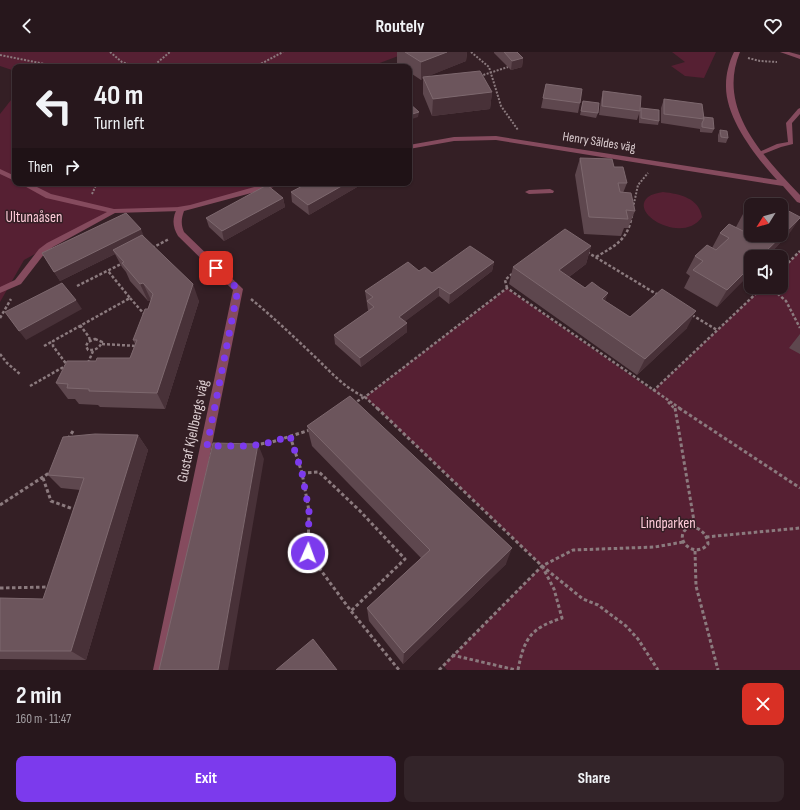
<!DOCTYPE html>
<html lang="en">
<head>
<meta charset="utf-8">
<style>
  body { margin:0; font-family:"Sofia Sans Condensed",sans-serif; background:#332429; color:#f1f3f6; height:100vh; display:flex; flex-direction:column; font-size:15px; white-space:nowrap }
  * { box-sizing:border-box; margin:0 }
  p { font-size:13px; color:#a49fa3 }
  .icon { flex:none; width:22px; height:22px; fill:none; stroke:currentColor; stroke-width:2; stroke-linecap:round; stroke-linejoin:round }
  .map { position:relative; height:618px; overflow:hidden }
  .side { display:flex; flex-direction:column; background:#27171c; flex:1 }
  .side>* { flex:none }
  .banner { position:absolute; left:12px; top:12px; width:400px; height:122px; border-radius:8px; box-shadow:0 1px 3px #0004,0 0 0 1px #43363b; background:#27171c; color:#f1f3f6; overflow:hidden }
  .needle { width:26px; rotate:233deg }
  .tools { position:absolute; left:744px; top:146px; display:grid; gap:8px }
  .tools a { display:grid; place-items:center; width:44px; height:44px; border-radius:8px; background:#27171c; box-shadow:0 1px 3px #0004,0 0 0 1px #43363b; font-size:20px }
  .pin { position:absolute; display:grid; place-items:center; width:34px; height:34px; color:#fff; margin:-17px; border-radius:8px; box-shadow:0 2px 6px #0006 }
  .me { position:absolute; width:44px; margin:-22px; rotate:2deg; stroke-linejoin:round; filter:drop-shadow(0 0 3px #0008) }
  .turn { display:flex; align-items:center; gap:14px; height:84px; padding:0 16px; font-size:18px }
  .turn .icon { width:52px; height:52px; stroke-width:2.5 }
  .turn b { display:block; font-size:28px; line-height:34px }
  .then { display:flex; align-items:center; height:38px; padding:0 16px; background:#0003; gap:8px; font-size:15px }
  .round { display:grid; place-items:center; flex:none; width:42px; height:42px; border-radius:8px; background:#332429 }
  .head { display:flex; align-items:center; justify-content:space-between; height:68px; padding:0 16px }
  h1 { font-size:24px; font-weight:700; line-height:30px }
  .cta { display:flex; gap:8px; margin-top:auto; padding:8px 16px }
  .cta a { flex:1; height:46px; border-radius:8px; background:#7c3aed; color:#fff; font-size:16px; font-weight:700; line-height:46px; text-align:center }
  .cta a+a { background:#332429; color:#f1f3f6 }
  header { display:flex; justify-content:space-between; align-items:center; height:52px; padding:0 16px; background:#27171c; font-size:18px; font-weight:700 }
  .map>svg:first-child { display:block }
  .green { fill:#562033 }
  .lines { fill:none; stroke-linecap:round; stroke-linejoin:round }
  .path-far2 { stroke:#8b7a7e; stroke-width:2; stroke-dasharray:2 1.5; stroke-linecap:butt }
  .path-far1 { stroke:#8b7a7e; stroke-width:2.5; stroke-dasharray:3 2; stroke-linecap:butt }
  .path { stroke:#8b7a7e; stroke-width:3; stroke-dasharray:3.5 2.5; stroke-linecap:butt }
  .service { fill:#854b5e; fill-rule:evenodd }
  .minor { fill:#854b5e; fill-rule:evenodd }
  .wall { fill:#5e474e }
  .shaded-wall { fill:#483138 }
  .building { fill:#6c555c; stroke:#7d686e }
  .route { stroke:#7c3aed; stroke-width:7; stroke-dasharray:0 12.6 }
  .labels { text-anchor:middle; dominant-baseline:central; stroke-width:3; stroke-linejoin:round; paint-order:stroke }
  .far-street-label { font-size:13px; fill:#dbcdd0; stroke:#341f25 }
  .park-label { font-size:15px; fill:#fecbd9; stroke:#341f25 }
  .street-label { font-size:15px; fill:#dbcdd0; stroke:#341f25 }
</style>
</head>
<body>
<header><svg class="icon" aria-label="back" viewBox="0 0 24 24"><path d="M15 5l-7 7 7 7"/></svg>Routely<svg class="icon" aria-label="heart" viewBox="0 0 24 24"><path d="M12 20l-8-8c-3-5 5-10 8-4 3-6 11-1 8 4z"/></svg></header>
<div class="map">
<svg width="800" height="618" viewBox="0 0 800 618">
  <rect width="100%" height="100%" fill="#341f25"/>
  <!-- green -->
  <path class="green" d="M 0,0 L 409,0 L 369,15 L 15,15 L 15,19 L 0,14 Z
    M 672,0 L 716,0 L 704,26 L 685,24 L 671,14 L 685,10 Z
    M 15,43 L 15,131 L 278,131 L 190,156 L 114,159 L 24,208 L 0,250 L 0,62 Z
    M 663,140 C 680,142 699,146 702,165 C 683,193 628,162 648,145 C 652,142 658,141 663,140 Z
    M 800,199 L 800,618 L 447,618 L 443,613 L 542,514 L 365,345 L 507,236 L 653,339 L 763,235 L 781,235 L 781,218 Z"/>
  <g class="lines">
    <!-- path-far2 -->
    <path class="path-far2" d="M 110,0 L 122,10 L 137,15
      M 471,0 L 489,15 L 501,54 L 518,78
      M 0,3 L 60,15
      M 748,6 L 760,9 L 777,10
      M 152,15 L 170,0
      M 255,15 L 283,0
      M 480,24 L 508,15
      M 92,142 L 97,131
      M 633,156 L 638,133 L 648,121"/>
    <!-- path-far1 -->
    <path class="path-far1" d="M 152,196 L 169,187
      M 587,200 L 658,243
      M 596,205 C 616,193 628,188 632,163
      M 781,218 L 800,199
      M 77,234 L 123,211
      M 770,235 L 786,249 L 800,276
      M 507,236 L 505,228 L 512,222
      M 130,246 L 145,263
      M 251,247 C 273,265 293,284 313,303 C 329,318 344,336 365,345
      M 692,263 L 717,278
      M 0,266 L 11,247
      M 80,273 L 89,285 L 90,289
      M 95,287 L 102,290 C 99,297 95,298 88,298 L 86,294 L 88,290 Z
      M 102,292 L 137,294
      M 44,294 L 53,289
      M 0,302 L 7,311 L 21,323
      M 88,311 L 93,299
      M 30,334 L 67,313 L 53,294 L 53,289 L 130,246 L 108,219
      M 653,339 L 763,235
      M 668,350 L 675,357
      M 353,352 L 364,345
      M 378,357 L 365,345 L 507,236 L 681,357"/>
    <!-- path -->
    <path class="path" d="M 377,356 L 542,514 L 583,547 L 598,553 L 626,574 L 638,587 L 658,618
      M 675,356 L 695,475
      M 679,356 L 800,436
      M 290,384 L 302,421 L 309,459 L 308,501 L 351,559 L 399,618
      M 68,387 L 73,379
      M 255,393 L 272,390 L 310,378
      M 302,421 L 319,420 L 360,459 L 405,507 L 351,559
      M 43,426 L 51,449 L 76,458 L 75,459
      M 0,453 L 49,421
      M 691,474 C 701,477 707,482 708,492 C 694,509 669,484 691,474 Z
      M 706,485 L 800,476
      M 695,499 L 696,534 L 718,618
      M 0,536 L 48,535
      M 452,603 L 516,618
      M 439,618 L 542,514 L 573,498 L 655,495 L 683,490
      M 518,618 C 524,586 531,576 562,566 L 554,537 L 543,516"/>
    <!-- service -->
    <path class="service" d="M 780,0 L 789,0 L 800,3 L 800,7 Z
      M 800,56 L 800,62 L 792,71 L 793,92 L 781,95 L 761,103 L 757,103 L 757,101 L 777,92 L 788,90 L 786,71 L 798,57 Z
      M 0,117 L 15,124 L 15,129 L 0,122 Z
      M 19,131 L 29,131 L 51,142 L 114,157 L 181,155 L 185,157 L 181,159 L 115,161 L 53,195 L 45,201 L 21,232 L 0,241 L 0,235 L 15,228 L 39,197 L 47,191 L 107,160 L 46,146 Z
      M 550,137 L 554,139 L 553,141 L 529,142 L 525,140 L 529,138 Z"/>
    <!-- minor -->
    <path class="minor" d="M 734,0 L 740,0 C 716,57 764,105 800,143 L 800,151 L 797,150 L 783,134 L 496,88 L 454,89 L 409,97 L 409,93 L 454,85 L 496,84 L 777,128 C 756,105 725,66 726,33 C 726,22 729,10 734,0 Z
      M 269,131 L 282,131 L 281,133 L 184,159 C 181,167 181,173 184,180 L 243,237 L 167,618 L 153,618 L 233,238 L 178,184 C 172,174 172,165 178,155 L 190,153 Z"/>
  </g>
  <!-- wall -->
  <path class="wall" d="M 397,0 L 467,0 L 466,9 L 428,24 L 492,40 L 490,57 L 432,64 L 423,42 L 423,26 L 421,28 L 409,20 L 409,15 L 402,15 L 397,12 Z
    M 494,0 L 517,0 L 523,6 L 522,15 L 511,18 L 494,1 Z
    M 546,32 L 580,51 L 578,61 L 541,56 Z
    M 603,39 L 640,59 L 637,68 L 599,63 L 601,48 Z
    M 664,47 L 703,65 L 714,77 L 712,81 L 700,80 L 700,76 L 700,77 L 661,71 L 661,56 Z
    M 583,49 L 598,61 L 596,66 L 580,63 Z
    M 641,56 L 659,69 L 658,73 L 639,71 L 639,61 Z
    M 720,78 L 728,86 L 726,91 L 718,90 L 718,83 Z
    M 580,106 L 614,115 L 627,131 L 623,141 L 635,159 L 628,176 L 624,176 L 621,184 L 584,182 L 575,123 Z
    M 364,131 L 309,163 L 292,150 L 291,140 Z
    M 283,146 L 285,155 L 224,189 L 209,175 L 206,166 Z
    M 751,155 L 751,183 L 789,182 L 717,255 L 684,236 L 690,224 L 686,221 L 695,204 L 712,196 L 720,181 L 736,175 L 743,162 Z
    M 144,185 L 199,249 L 165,357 L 100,355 L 98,353 L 79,352 L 75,347 L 68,347 L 56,331 L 96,309 L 130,306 L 135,292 L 133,288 L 148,257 L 151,248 L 148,249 L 130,229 L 126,220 L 122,215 L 115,202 L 60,229 L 42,201 Z
    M 591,194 L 586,212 L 569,225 L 630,265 L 687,276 L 637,323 L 509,232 L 513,215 Z
    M 494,210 L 492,219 L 449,252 L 439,244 L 405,269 L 407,280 L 361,315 L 335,292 L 334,283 L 369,259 L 368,258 L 365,239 L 419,219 L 432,221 Z
    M 800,282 L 800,302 L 789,296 Z
    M 307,374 L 506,512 L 403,612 L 369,569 L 367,556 L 421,506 L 312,394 Z
    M 138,383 L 148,398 L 86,608 L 0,607 L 0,546 L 43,547 L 80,438 L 61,436 L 48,423 Z"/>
  <!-- shaded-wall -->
  <path class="shaded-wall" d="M 447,0 L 467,0 L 466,9 L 424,26 L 423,25 L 423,26 L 421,28 L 421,10 Z
    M 523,6 L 522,15 L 511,18 L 512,9 Z
    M 492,40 L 490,57 L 432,64 L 433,47 Z
    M 419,60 L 418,65 L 409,68 L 409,63 Z
    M 347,131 L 364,131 L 309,163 L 308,153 Z
    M 283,146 L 285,155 L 224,189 L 222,179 Z
    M 800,166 L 789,182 L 767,205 L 760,205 Z
    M 141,177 L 145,187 L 113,198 L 115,202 L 60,229 L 54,220 Z
    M 591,194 L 586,212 L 554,236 L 559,218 Z
    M 494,210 L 492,219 L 449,252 L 450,242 Z
    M 751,214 L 751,221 L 717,255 L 727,238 Z
    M 143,231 L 151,248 L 148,249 L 140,232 Z
    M 193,232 L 199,249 L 165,357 L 157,341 Z
    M 439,235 L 439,244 L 399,274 L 399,265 Z
    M 608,241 L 602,258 L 602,247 Z
    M 76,248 L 82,257 L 26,288 L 19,279 Z
    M 696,259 L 687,276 L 637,323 L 645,307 Z
    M 407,271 L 407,280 L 361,315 L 360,306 Z
    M 138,383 L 148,398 L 86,608 L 71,599 Z
    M 258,392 L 264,407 L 228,618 L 218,618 Z
    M 512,496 L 506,512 L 403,612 L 404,601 Z"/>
  <!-- building -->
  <path class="building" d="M 405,0 L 447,0 L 421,10 Z
    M 504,0 L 517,0 L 523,6 L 512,9 Z
    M 480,19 L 492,40 L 433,47 L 423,25 Z
    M 546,32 L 582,37 L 580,51 L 543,46 Z
    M 603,39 L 641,44 L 640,59 L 602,54 Z
    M 664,47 L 702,52 L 704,67 L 664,62 Z
    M 583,49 L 599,51 L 598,61 L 581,59 Z
    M 409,51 L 419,60 L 409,63 Z
    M 641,56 L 659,58 L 659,69 L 641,66 Z
    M 703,65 L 713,66 L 714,77 L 702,75 L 702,71 L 704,67 Z
    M 720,78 L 727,79 L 728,86 L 721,85 Z
    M 580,106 L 612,107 L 614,115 L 623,115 L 627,131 L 618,131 L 620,140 L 631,141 L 635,159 L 626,158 L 628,167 L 589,165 Z
    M 308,131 L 347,131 L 308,153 L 291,140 Z
    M 267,133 L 283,146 L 222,179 L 206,166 Z
    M 769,149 L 777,153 L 764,153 Z
    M 755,151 L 758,153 L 753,153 Z
    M 751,155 L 751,166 L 743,162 Z
    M 781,155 L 800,165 L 800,166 L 760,205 L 751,205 L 751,214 L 727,238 L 693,218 L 703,209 L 695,204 L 707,193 L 716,198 L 729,186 L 720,181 L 729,172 L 743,179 L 751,171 L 751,183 L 781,183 Z
    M 126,161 L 141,177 L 54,220 L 42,201 Z
    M 565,177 L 591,194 L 559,218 L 585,236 L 592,230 L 600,236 L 608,241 L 602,247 L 630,265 L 662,237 L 696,259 L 645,307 L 513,215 Z
    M 142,183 L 193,232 L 157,341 L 89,339 L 89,337 L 67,336 L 68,332 L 56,331 L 67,309 L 96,309 L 97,306 L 130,306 L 137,288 L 133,288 L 145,257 L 148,257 L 153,242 L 143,231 L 140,232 L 122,211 L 124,210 L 113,198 Z
    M 470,194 L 494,210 L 450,242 L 439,235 L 399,265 L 407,271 L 360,306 L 334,283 L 374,255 L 367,249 L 373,245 L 365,239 L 408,210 L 419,219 L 425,215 L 432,221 Z
    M 62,231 L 76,248 L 19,279 L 5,260 Z
    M 350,344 L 512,496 L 404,601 L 367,556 L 430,498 L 307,374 Z
    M 95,382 L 138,383 L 71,599 L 0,599 L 0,546 L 43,547 L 84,426 L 48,423 L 63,385 Z
    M 213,391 L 258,392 L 218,618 L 159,618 Z
    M 313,587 L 337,618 L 276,618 Z"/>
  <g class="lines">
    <!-- route -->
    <path class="route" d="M 216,216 L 238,237 L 207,394 L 250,394 L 272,390 L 290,384 L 302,421 L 309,459 L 308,501"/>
  </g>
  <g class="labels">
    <!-- far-street labels -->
    <g class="far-street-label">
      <text transform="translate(599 90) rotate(9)">Henry Säldes väg</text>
    </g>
    <!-- park labels -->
    <g class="park-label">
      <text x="34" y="165">Ultunaåsen</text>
      <text x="668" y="471">Lindparken</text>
    </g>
    <!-- street labels -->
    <g class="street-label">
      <text transform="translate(193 379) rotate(-78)">Gustaf Kjellbergs väg</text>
    </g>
  </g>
</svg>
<div class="tools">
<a><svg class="needle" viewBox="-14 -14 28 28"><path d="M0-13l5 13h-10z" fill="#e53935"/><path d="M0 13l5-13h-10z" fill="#a49fa3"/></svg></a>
<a><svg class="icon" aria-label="sound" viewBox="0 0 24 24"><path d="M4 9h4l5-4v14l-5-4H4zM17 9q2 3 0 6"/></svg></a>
</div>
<div class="pin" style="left:216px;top:216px;background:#d93025"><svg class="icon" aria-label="arrive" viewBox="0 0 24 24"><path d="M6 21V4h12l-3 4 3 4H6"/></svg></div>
<svg class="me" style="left:308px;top:501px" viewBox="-20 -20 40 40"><circle r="17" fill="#7c3aed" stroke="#fff" stroke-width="3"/><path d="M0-11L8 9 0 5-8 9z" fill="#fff"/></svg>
<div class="banner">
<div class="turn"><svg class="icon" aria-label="left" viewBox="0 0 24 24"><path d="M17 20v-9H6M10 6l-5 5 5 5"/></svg><div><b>40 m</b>Turn left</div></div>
<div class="then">Then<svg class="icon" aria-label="right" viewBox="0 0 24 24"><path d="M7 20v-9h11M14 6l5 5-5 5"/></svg></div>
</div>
</div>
<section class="side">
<div class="head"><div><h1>2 min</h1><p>160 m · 11:47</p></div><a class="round" style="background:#d93025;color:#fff"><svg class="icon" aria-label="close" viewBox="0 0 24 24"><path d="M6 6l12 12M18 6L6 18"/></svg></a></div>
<div class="cta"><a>Exit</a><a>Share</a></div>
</section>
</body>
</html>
